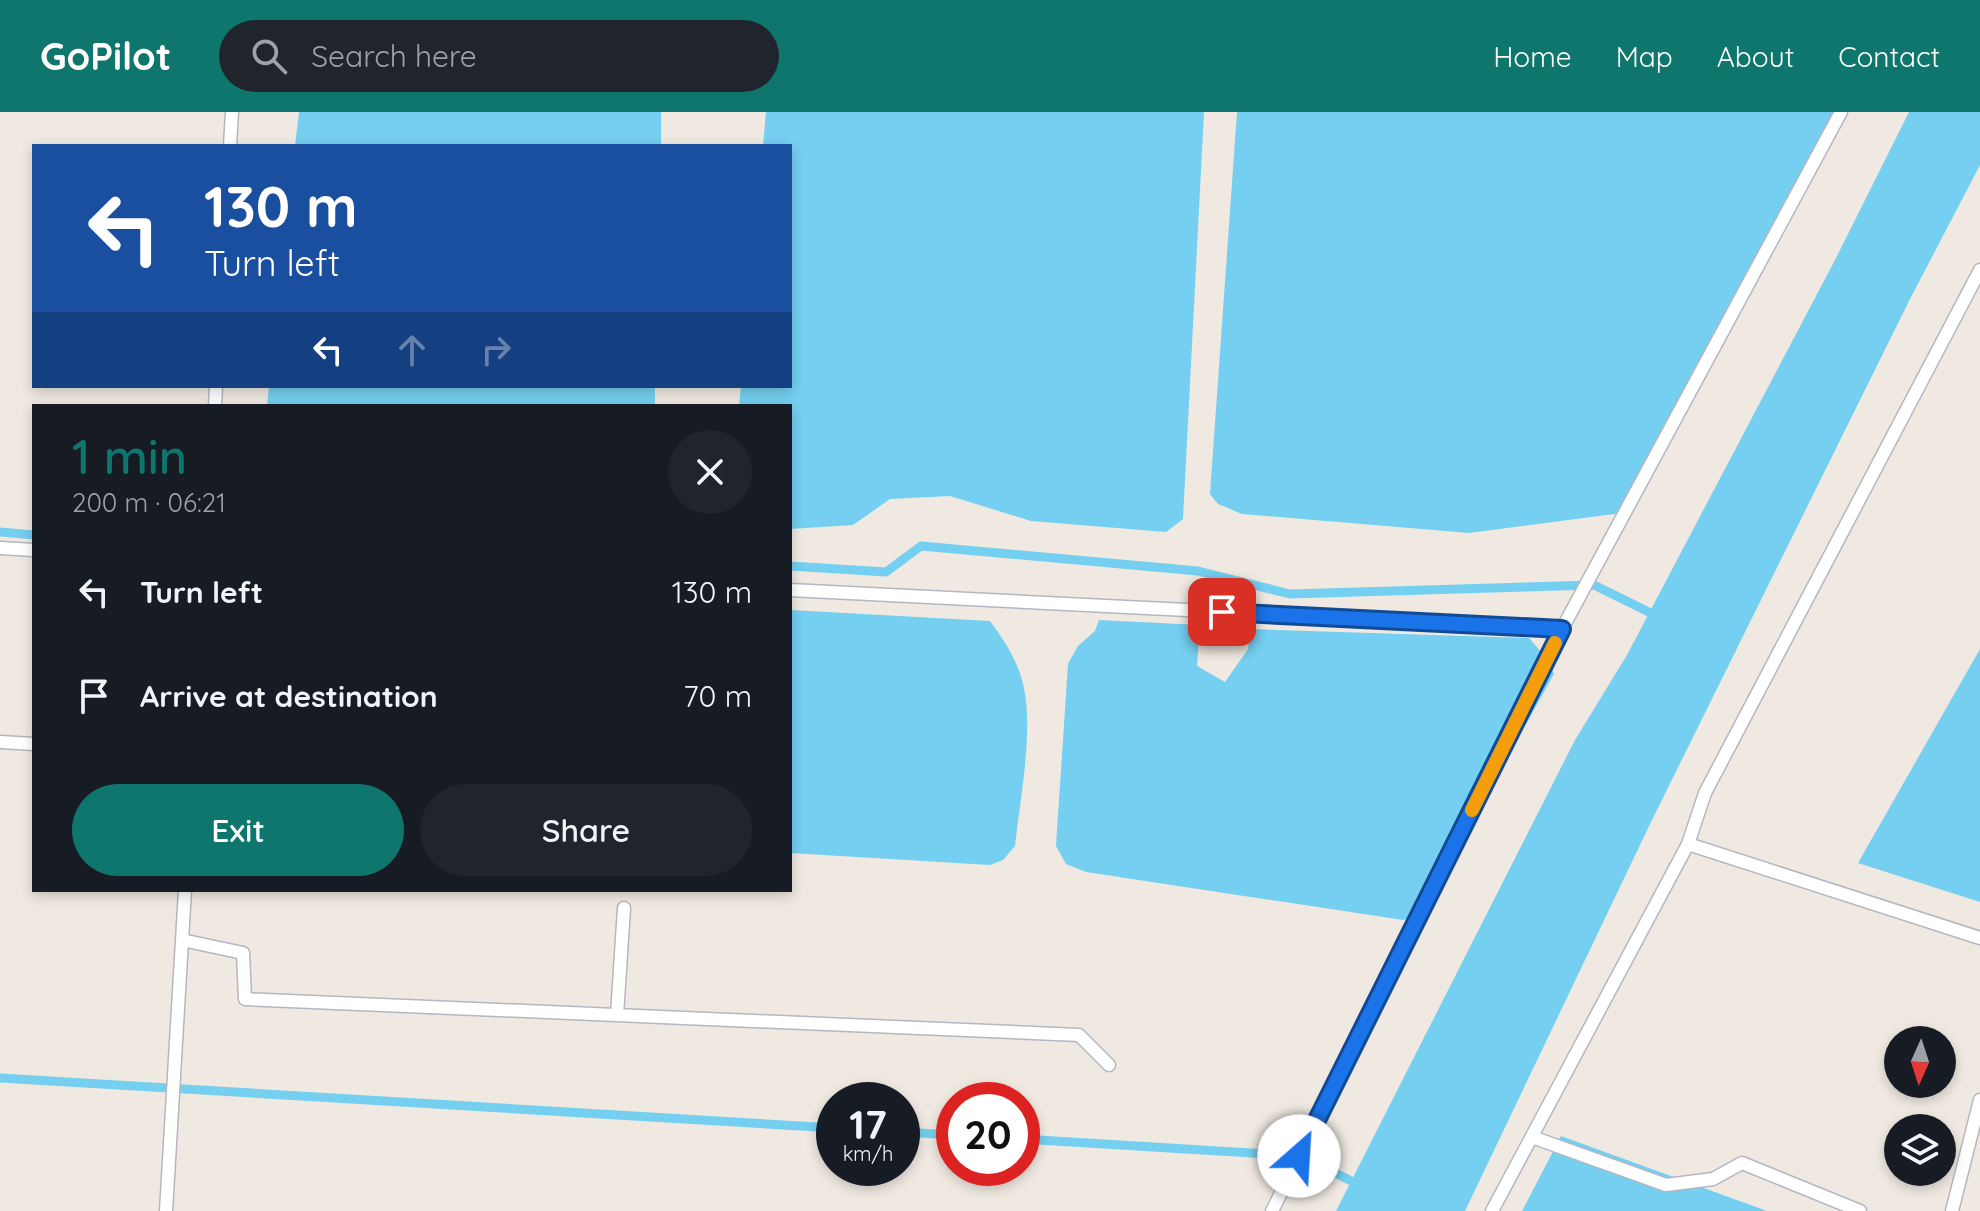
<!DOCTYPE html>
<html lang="en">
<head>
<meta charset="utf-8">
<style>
  body { margin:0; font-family:Quicksand,sans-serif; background:#20242c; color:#f1f3f6; height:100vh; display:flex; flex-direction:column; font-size:30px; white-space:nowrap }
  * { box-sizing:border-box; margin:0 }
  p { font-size:26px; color:#9ea1a6 }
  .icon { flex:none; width:44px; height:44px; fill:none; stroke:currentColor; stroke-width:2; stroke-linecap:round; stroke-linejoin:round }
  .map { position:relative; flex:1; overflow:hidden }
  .drawer { position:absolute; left:32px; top:292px; width:760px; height:488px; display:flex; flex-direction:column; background:#171b24; border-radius:0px; box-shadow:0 4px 12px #0003 }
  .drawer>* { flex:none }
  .top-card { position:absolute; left:32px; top:32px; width:760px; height:244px; border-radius:0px; box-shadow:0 4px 12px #0003; background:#1a4fa0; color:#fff; overflow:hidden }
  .needle { width:52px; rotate:183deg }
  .controls { position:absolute; left:1884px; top:914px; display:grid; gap:16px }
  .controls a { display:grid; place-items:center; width:72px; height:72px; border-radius:50%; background:#171b24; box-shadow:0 4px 12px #0003; font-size:40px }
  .speed { position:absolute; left:816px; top:970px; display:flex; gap:16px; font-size:40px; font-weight:700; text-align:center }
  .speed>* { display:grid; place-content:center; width:104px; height:104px; border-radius:50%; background:#171b24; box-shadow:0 4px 12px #0003; line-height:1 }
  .speed small { font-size:20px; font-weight:400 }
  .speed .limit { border:12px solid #d22; background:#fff; color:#111 }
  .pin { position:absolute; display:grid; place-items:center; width:68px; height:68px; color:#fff; margin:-34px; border-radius:16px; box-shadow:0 4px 12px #0006 }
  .me { position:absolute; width:88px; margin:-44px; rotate:26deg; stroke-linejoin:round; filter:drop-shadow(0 0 6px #0008) }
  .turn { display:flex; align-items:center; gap:28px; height:168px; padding:0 40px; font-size:36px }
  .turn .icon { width:104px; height:104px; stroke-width:2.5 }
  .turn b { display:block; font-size:56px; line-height:68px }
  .lanes { display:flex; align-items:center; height:76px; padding:0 40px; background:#0003; justify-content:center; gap:40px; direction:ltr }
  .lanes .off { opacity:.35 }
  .round { display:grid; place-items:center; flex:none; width:84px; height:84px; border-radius:42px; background:#20242c }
  .summary { display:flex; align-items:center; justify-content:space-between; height:136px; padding:0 40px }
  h1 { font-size:48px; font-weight:600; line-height:60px; color:#0f766e }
  .cta { display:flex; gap:16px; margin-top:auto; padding:16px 40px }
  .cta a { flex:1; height:92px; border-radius:48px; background:#0f766e; color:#fff; font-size:32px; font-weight:600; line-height:92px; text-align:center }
  .cta a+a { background:#20242c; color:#f1f3f6 }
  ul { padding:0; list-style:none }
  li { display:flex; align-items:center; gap:24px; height:104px; padding:0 40px }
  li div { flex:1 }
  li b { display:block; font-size:30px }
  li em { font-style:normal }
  header { display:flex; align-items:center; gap:48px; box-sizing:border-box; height:112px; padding:0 40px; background:#0f766e; color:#fff }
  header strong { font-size:38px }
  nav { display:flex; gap:44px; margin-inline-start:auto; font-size:28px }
  .search { width:560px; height:72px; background:#20242c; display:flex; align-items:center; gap:20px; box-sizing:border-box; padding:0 28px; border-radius:44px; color:#9ea1a6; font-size:30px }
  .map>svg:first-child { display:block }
  .water { fill:#75cff0 }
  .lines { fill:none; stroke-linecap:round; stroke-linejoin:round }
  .stream { stroke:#75cff0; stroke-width:9 }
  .service-casing { stroke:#b4b7c1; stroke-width:15 }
  .service { stroke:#fff; stroke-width:12 }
  .route-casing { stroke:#114b97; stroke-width:20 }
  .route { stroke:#1a73e8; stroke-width:14 }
  .slow { stroke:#f59e0b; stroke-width:14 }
</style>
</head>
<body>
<header>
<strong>GoPilot</strong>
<div class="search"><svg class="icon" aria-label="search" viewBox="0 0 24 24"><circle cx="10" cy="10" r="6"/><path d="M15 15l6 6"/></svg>Search here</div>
<nav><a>Home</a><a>Map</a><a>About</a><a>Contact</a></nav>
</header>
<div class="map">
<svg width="1980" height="1099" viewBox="0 0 1980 1099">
  <rect width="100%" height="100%" fill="#efe9e1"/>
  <!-- water -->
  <path class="water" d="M 299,0 L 661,0 L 661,34 L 295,34 Z
    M 766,0 L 1204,0 L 1183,407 L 1166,420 L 1031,409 L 950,384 L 890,387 L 853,413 L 790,417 L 790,294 L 739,294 L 741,274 L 790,274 L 790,34 L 763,34 Z
    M 1237,0 L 1833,0 L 1630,400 L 1469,421 L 1242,402 L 1218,392 L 1210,382 Z
    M 1909,0 L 1980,0 L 1980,53 L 1909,189 L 1651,710 L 1465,1099 L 1336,1099 L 1575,628 L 1627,543 L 1835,148 Z
    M 269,274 L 655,274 L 655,294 L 267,294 Z
    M 790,498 L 990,509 C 1004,528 1016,546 1022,568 C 1035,613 1020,687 1015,734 L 1003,748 L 990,753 L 790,741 Z
    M 1099,508 L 1200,513 L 1197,554 L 1225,570 L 1248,537 L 1250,517 L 1529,526 L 1548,548 L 1554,562 L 1420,802 L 1403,808 L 1086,760 L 1066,752 L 1056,734 L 1068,552 L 1078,534 L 1095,519 Z
    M 1980,537 L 1980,790 L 1858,751 Z
    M 1561,1024 L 1767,1099 L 1522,1099 Z"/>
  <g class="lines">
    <!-- stream -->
    <path class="stream" d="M 0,420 L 34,423
      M 790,454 L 886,460 L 921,434 L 1198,459 L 1290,482 L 1594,473 L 1659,505
      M 0,966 L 834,1016
      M 902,1020 L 954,1023
      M 1022,1027 L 1302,1044 L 1359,1073"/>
    <defs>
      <path id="service" d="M 230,34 L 232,0
        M 215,294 L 216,274
        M 0,436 L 34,438
        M 790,478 L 1562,517
        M 0,630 L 34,632
        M 1688,732 L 1980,826
        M 182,828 L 243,841 L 245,887 L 1079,923 L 1109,953
        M 617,903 L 624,796
        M 1532,1025 L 1666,1073 L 1713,1067 L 1742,1051 L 1860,1099
        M 166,1099 L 185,778
        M 1272,1099 L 1562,517 L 1841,0
        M 1492,1099 L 1688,732 L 1705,681 L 1980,158
        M 1952,1099 L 1980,988"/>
    </defs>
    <!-- service casing -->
    <use href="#service" class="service-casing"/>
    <!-- service -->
    <use href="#service" class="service"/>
  </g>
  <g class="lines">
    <defs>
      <path id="route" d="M 1222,500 L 1562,517 L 1299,1044"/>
    </defs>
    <!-- route casing -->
    <use href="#route" class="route-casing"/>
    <!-- route -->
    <use href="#route" class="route"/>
    <!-- slow -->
    <path class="slow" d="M 1472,698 L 1555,531"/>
  </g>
</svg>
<div class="controls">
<a><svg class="needle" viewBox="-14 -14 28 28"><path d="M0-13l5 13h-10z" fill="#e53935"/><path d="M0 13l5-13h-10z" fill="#9ea1a6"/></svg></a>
<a><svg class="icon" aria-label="layers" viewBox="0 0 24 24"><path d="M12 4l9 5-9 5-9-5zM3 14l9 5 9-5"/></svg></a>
</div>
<div class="speed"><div>17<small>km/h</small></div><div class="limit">20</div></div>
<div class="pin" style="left:1222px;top:500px;background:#d93025"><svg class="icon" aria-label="arrive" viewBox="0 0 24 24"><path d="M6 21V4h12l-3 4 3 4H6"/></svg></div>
<svg class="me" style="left:1299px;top:1044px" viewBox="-20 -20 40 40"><circle r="19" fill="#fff"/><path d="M0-13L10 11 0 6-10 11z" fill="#1a73e8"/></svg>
<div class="top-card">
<div class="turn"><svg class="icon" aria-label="left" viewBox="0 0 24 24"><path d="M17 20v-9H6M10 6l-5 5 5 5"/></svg><div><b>130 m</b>Turn left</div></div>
<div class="lanes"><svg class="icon" aria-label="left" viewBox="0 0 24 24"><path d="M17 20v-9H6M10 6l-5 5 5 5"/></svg><svg class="icon off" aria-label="ahead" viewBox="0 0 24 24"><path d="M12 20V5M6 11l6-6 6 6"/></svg><svg class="icon off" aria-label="right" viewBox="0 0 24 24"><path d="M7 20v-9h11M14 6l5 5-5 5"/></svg></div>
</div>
<section class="drawer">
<div class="summary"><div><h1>1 min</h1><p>200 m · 06:21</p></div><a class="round"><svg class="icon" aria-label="close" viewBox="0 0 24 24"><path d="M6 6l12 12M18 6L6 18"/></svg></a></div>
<ul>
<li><svg class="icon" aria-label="left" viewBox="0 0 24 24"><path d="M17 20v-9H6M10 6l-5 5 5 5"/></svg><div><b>Turn left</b></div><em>130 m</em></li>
<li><svg class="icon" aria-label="arrive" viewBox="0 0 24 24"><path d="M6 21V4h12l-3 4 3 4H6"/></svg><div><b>Arrive at destination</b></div><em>70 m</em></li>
</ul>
<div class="cta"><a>Exit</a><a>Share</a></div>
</section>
</div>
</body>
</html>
